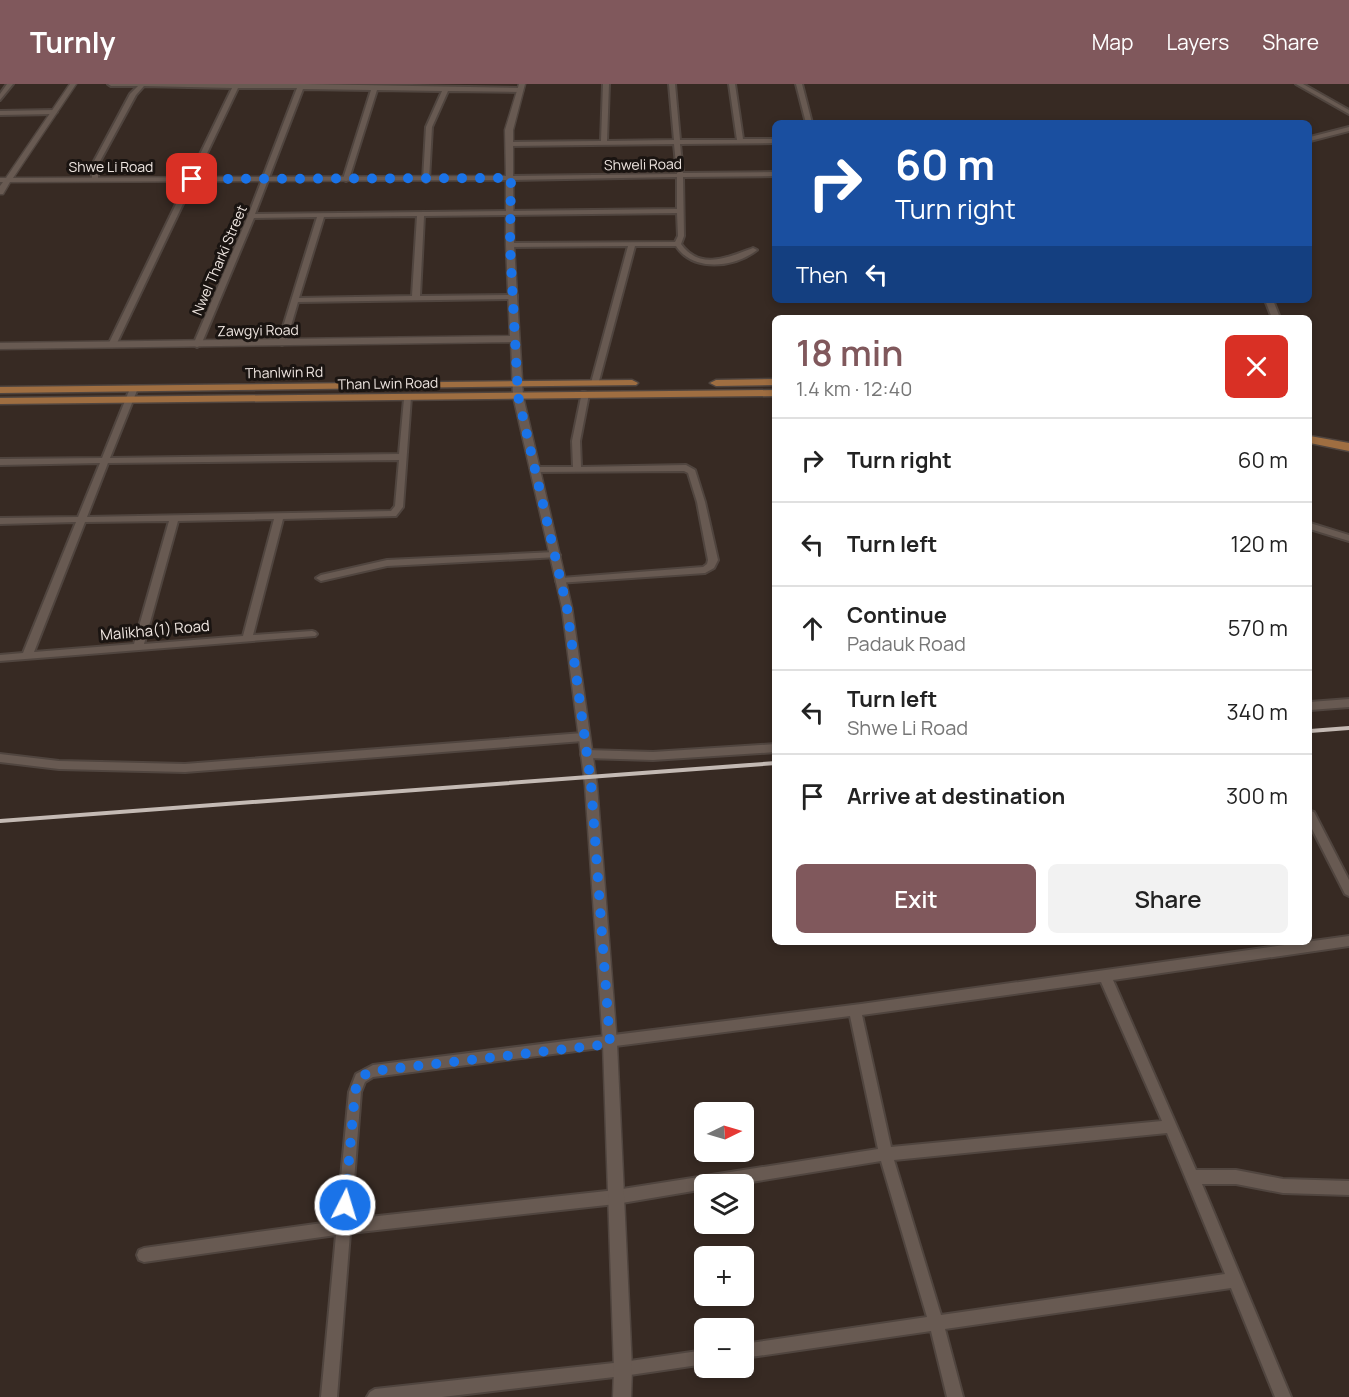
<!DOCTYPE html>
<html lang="en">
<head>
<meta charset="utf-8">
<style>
  body { margin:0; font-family:Manrope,sans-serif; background:#f2f2f2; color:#222; height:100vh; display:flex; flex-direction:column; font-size:22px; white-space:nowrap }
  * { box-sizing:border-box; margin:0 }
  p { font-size:20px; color:#767676 }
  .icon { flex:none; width:33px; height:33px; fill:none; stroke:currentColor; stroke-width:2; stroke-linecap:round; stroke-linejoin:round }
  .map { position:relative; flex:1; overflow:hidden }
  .details { position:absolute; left:772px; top:231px; width:540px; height:630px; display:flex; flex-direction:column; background:#fff; border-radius:9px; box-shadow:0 3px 9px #0003 }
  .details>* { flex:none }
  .guide { position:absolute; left:772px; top:36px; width:540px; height:183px; border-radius:9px; box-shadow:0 3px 9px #0003; background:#1a4fa0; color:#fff; overflow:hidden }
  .needle { width:39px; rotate:85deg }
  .buttons { position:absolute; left:694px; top:1018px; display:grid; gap:12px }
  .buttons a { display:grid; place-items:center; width:60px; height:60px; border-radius:9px; background:#fff; box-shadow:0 3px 9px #0003; font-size:30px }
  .pin { position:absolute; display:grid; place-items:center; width:51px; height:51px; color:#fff; margin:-26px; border-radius:12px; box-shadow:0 3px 9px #0006 }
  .me { position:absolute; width:66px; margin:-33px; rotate:5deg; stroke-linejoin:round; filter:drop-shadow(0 0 4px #0008) }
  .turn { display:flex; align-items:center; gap:21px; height:126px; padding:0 24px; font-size:27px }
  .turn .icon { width:78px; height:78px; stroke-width:2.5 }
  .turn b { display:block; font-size:42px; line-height:51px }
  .then { display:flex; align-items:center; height:57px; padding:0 24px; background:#0003; gap:12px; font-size:22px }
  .round { display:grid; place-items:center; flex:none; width:63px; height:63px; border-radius:9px; background:#f2f2f2 }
  .summary { display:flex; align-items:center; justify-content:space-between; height:102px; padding:0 24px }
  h1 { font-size:36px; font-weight:600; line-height:45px; color:#80585c }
  .action { display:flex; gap:12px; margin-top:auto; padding:12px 24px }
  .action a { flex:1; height:69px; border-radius:9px; background:#80585c; color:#fff; font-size:24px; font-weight:600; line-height:69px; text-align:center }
  .action a+a { background:#f2f2f2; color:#222 }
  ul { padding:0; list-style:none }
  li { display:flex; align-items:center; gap:18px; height:84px; padding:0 24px; border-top:2px solid #e0e0e0 }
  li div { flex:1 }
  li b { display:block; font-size:22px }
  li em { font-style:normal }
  header { display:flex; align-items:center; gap:36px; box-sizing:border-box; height:84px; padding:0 30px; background:#80585c; color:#fff }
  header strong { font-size:28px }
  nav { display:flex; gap:33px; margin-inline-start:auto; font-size:21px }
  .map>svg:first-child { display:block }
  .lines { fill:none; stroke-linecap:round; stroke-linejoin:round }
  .minor-casing { stroke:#50453f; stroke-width:4 }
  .tertiary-casing { stroke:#50453f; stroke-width:3 }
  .primary-casing { stroke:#50453f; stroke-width:3 }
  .minor { fill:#685a52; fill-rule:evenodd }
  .tertiary { fill:#685a52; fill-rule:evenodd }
  .primary { fill:#9f6e41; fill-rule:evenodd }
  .rail { stroke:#c4bab4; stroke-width:4 }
  .route { stroke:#1a73e8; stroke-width:10; stroke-dasharray:0 18 }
  .labels { text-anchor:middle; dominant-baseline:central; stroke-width:6; stroke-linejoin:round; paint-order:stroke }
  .far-street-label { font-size:14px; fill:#efe6e1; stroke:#1a1411 }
  .street-label { font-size:15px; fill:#efe6e1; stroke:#1a1411 }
</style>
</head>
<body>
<header>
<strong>Turnly</strong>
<nav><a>Map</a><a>Layers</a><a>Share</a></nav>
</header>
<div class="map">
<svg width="1349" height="1313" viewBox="0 0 1349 1313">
  <rect width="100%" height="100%" fill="#372a23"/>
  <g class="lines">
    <defs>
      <path id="minor" d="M 7,0 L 13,0 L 0,16 L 0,10 Z
        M 108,0 L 305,0 L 520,4 L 523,6 L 520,8 L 448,7 L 432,43 L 429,96 L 426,98 L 423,96 L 426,43 L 442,7 L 377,6 L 349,95 L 346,97 L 343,95 L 371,6 L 303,5 L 255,130 L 677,125 L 677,93 L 511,96 L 508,94 L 511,92 L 677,90 L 674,60 L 509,62 L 506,60 L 509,58 L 601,57 L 603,0 L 609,0 L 607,57 L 674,56 L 669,0 L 675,0 L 680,56 L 737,56 L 729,0 L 735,0 L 743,55 L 776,55 L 776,59 L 680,60 L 683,89 L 776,88 L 776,92 L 683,93 L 684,152 L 681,160 C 700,187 729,173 753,164 L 757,166 C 734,184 693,188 676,162 L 635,162 L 598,301 L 595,301 L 591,299 L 628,162 L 510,163 L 507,161 L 510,159 L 675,158 L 678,152 L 677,129 L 424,132 L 420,212 L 514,211 L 517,211 L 517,215 L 298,218 L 286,259 L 282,261 L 278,259 L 317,133 L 254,134 L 201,261 L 197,263 L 193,261 L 248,132 L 297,4 L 238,4 L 116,261 L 112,263 L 108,261 L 232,4 L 144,2 L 136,11 L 98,81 L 98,95 L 95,97 L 92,95 L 92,81 L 130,10 L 138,2 L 111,2 ZM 417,132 L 412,212 L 299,214 L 324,133 Z
        M 796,0 L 802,0 L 812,39 L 806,39 Z
        M 1296,0 L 1303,0 L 1349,26 L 1349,30 Z
        M 0,27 L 54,26 L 57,28 L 54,30 L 0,31 Z
        M 1349,43 L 1349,47 L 1310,57 L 1310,53 Z
        M 1265,216 L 1273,216 L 1280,234 L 1272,234 Z
        M 131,302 L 137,302 L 138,304 L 110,374 L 399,370 L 404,315 L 408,313 L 411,313 L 403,423 L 396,432 L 283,435 L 253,551 L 312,547 L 315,548 L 317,550 L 315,552 L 0,577 L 0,571 L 23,569 L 76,438 L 0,440 L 0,434 L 78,433 L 100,379 L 0,381 L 0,375 L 102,374 ZM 399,376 L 395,422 L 391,427 L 87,433 L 108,379 ZM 274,435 L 243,552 L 144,560 L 178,437 ZM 169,437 L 134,560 L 34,568 L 85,438 Z
        M 582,308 L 585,308 L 589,310 L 580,357 L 581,383 L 686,381 L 695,386 L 705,418 L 718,476 L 714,484 L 705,489 L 558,499 L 556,497 L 558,495 L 561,494 L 703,483 L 707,480 L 708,476 L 697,418 L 688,389 L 684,387 L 533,388 L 532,386 L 536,383 L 573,383 L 572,357 Z
        M 1310,439 L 1349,451 L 1349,457 L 1310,445 Z
        M 555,468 L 558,469 L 560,471 L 558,473 L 387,482 L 321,497 L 316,494 L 321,491 L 387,476 Z
        M 1349,615 L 1349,623 L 1310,626 L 1310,618 Z
        M 583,649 L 588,653 L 583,657 L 185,688 L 59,685 L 0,678 L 0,670 L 59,677 L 185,680 Z
        M 776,660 L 776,668 L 653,676 L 586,674 L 582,673 L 581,670 L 582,667 L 586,666 L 653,668 Z
        M 1310,727 L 1314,728 L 1349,796 L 1349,812 L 1345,810 L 1310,741 Z
        M 1349,852 L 1349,862 L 1113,896 L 1196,1086 L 1236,1086 L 1283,1095 L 1349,1097 L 1349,1111 L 1283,1109 L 1236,1100 L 1202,1100 L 1291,1313 L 1275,1313 L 1231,1204 L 945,1245 L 963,1313 L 947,1313 L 931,1247 L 744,1274 L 744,1260 L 927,1233 L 881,1077 L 733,1101 L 705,1101 L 705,1105 L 616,1120 L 350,1149 L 337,1313 L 321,1313 L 336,1151 L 144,1178 L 139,1176 L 137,1171 L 139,1166 L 144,1164 L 337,1137 L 349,1008 L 356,990 L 373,981 L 861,920 ZM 1101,898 L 1162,1037 L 891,1063 L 862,931 ZM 850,932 L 878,1065 L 616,1106 L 351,1135 L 361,1008 L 365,998 L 373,993 ZM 1167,1049 L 1225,1190 L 941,1231 L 894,1076 Z
        M 705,1266 L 705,1280 L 623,1292 L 442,1313 L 367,1313 L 370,1308 L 375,1305 L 623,1278 Z"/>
      <path id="tertiary" d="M 70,0 L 76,0 L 13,94 L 506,92 L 505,46 L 519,0 L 525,0 L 513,46 L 513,92 L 515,94 L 513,96 L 514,161 L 523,312 L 572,524 L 597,701 L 617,960 L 632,1285 L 631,1313 L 613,1313 L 614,1285 L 603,960 L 585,701 L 562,524 L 513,312 L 511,258 L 0,265 L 0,259 L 510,252 L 506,161 L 506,96 L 10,98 L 3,110 L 0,110 L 0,102 L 3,98 L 0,98 L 0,94 L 6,94 Z"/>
      <path id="primary" d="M 776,295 L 776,301 L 716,302 L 710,299 L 716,296 Z
        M 632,296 L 638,299 L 636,301 L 0,309 L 0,303 Z
        M 776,306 L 776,312 L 0,320 L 0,314 Z
        M 1310,352 L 1349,359 L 1349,367 L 1310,359 Z"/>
    </defs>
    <!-- minor casing -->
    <use href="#minor" class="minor-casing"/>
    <!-- tertiary casing -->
    <use href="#tertiary" class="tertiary-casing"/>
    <!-- primary casing -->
    <use href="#primary" class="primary-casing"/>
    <!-- minor -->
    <use href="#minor" class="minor"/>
    <!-- tertiary -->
    <use href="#tertiary" class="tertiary"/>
    <!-- primary -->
    <use href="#primary" class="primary"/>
    <!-- rail -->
    <path class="rail" d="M 1310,647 L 1349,644
      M 0,737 L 776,679"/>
  </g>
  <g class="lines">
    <!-- route -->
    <path class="route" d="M 192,95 L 511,94 L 510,161 L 518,312 L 567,524 L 591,700 L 610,960 L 373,987 C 361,991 358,996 355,1008 L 345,1121"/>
  </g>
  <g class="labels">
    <!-- far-street labels -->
    <g class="far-street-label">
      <text transform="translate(643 80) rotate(-1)">Shweli Road</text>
      <text x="111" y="82">Shwe Li Road</text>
      <text transform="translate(219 176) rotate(-67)">Nwel Tharki Street</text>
      <text transform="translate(258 246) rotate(-1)">Zawgyi Road</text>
      <text transform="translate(284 288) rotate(-1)">Thanlwin Rd</text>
      <text transform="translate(388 299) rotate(-1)">Than Lwin Road</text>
    </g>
    <!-- street labels -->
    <g class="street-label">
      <text transform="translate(155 546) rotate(-5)">Malikha(1) Road</text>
    </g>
  </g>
</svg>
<div class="buttons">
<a><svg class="needle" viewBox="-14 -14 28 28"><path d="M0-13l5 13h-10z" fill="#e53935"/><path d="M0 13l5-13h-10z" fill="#767676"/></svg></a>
<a><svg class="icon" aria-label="layers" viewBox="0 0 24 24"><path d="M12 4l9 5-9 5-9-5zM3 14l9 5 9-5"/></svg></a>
<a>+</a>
<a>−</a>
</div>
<div class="pin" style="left:192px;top:95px;background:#d93025"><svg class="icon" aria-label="arrive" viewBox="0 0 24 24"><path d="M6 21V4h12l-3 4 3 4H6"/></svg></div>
<svg class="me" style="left:345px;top:1121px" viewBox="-20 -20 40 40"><circle r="17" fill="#1a73e8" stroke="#fff" stroke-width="3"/><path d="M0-11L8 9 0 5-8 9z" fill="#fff"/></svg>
<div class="guide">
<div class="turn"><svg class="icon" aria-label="right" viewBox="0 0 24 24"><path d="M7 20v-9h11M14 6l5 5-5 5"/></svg><div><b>60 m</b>Turn right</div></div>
<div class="then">Then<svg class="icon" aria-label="left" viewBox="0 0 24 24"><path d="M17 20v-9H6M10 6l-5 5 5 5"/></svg></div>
</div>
<section class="details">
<div class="summary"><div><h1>18 min</h1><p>1.4 km · 12:40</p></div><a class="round" style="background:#d93025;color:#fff"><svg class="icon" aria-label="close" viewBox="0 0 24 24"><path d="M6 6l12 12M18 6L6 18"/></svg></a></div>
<ul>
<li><svg class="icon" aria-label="right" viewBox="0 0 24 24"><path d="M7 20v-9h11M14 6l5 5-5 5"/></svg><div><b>Turn right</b></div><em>60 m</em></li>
<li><svg class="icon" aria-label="left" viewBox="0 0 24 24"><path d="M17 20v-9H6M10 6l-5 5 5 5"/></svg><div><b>Turn left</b></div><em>120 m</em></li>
<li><svg class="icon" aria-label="ahead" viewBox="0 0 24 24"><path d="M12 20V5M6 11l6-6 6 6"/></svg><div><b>Continue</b><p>Padauk Road</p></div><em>570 m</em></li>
<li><svg class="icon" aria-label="left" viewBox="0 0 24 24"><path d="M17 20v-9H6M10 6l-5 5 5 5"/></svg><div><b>Turn left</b><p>Shwe Li Road</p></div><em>340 m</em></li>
<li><svg class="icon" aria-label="arrive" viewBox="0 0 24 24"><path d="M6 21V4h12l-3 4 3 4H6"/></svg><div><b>Arrive at destination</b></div><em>300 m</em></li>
</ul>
<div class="action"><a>Exit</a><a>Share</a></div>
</section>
</div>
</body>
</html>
